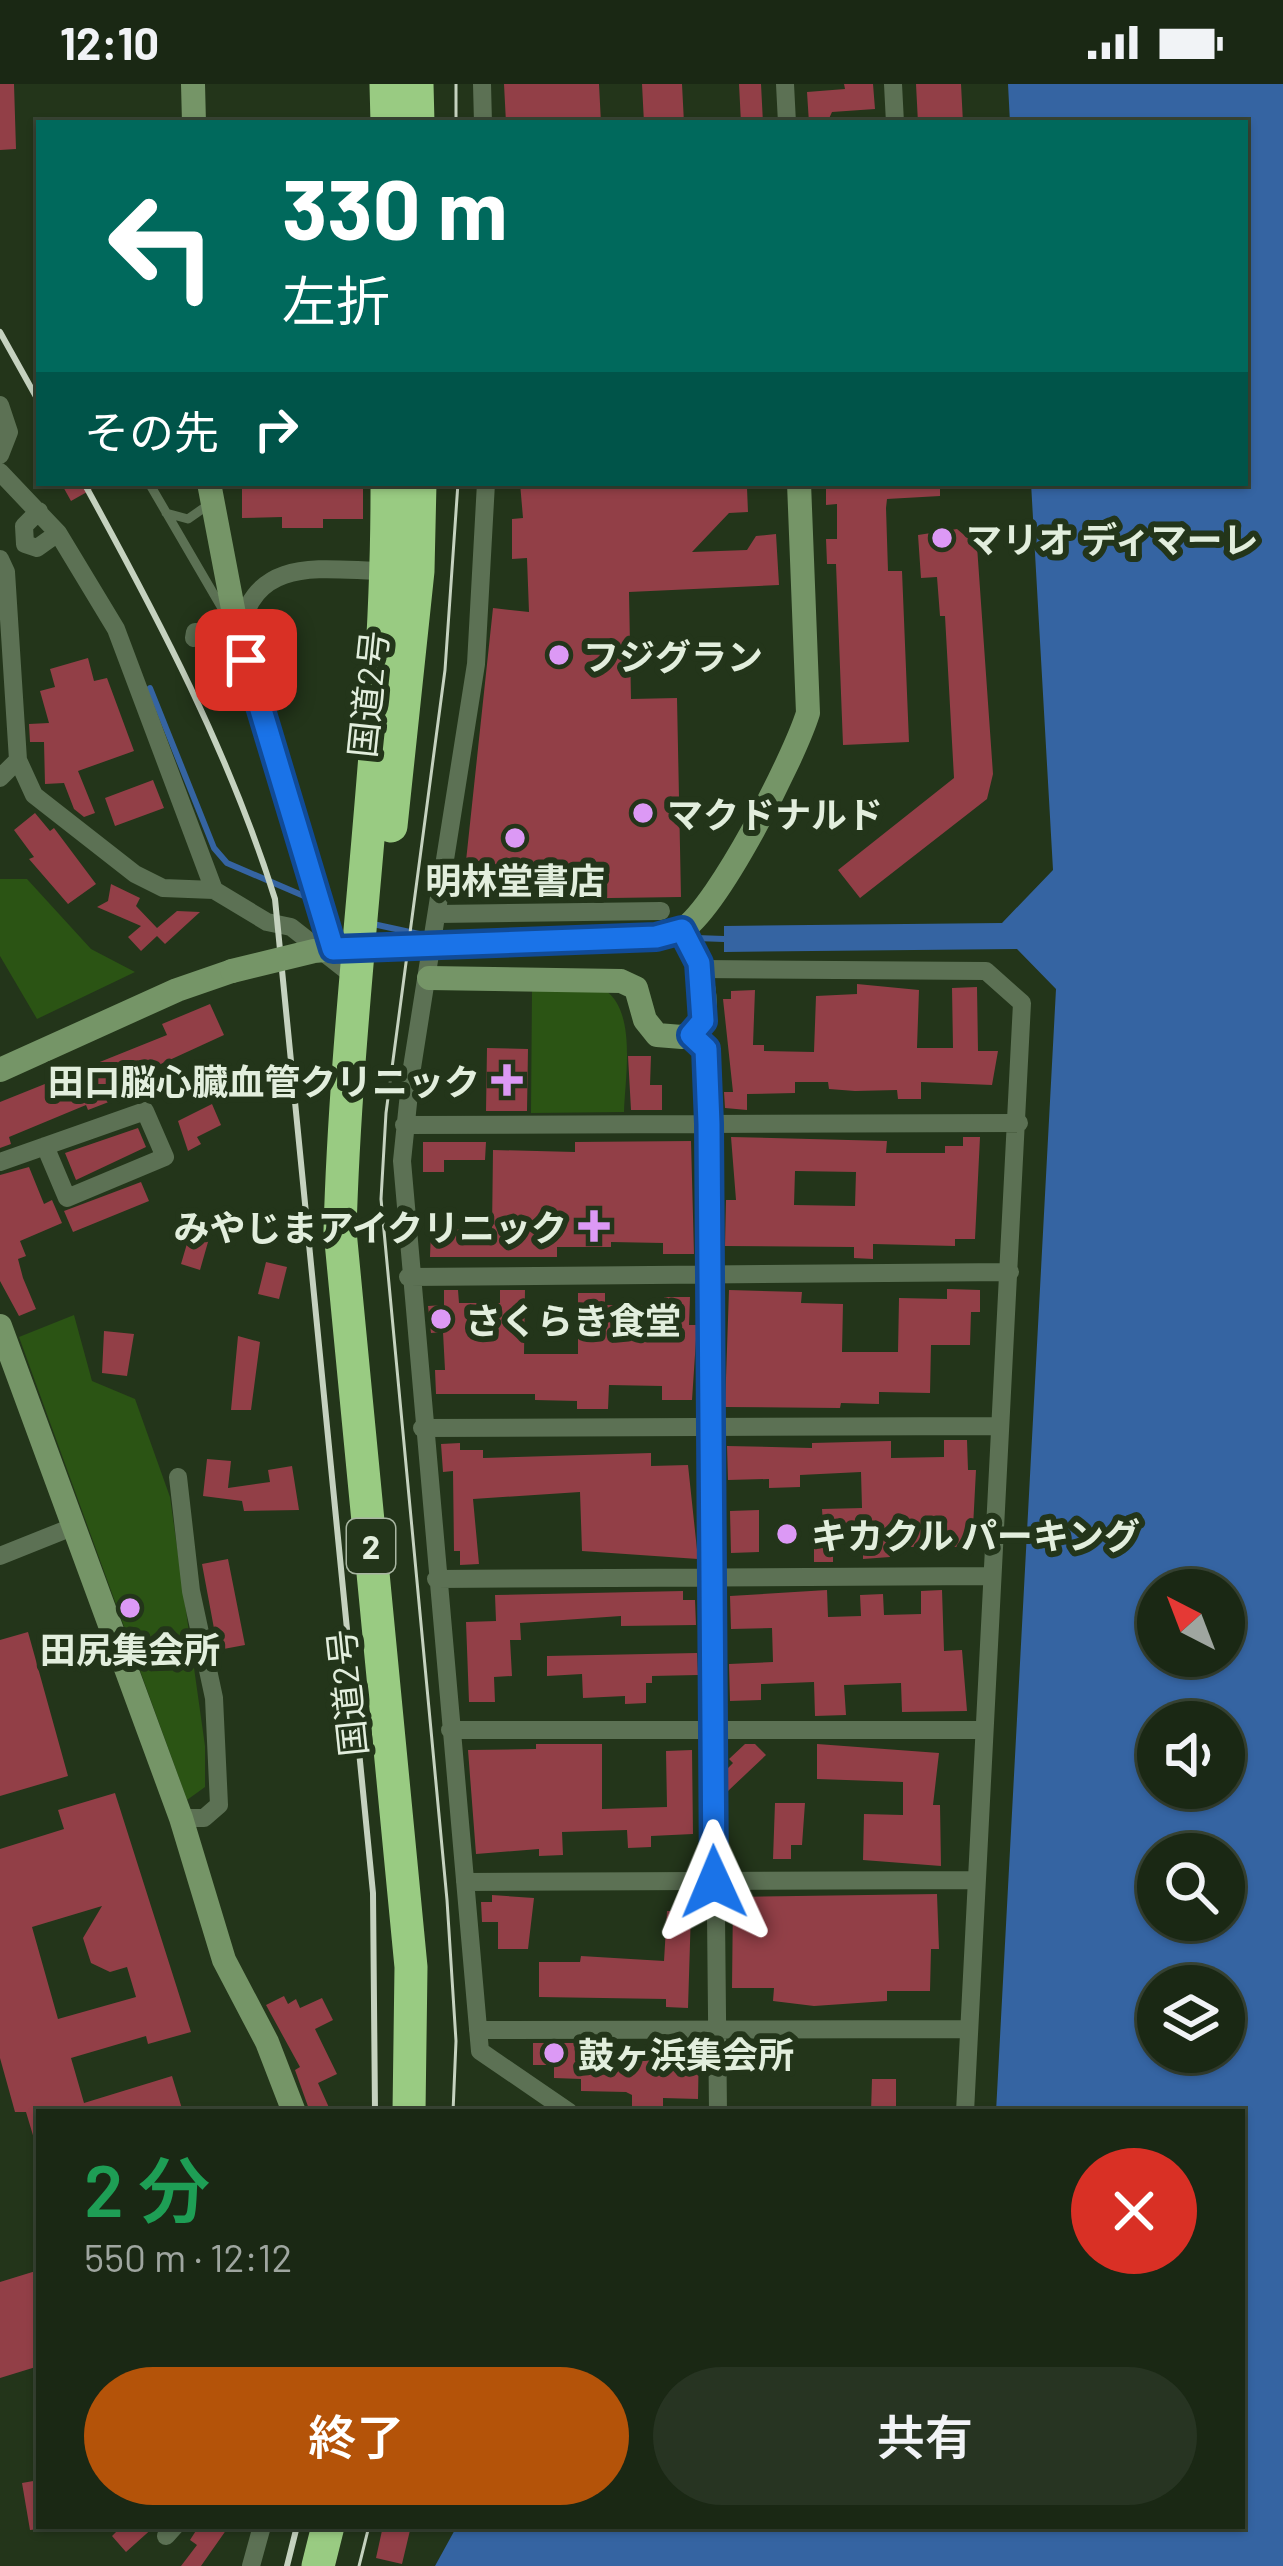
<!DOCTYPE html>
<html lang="ja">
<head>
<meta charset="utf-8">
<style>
  body { margin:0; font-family:Barlow,"Noto Sans JP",sans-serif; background:#273422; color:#f1f3f6; height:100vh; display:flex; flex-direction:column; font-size:45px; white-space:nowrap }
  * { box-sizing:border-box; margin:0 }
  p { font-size:39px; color:#9fa6a0 }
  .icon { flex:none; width:66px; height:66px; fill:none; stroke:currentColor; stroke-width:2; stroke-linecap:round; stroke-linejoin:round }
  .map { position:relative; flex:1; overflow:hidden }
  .sheet { position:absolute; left:36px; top:2025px; width:1209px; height:420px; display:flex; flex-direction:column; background:#1a2814; border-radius:0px; box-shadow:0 3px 9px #0004,0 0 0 3px #384434 }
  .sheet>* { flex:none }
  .banner { position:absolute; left:36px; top:36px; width:1212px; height:366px; border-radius:0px; box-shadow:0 3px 9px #0004,0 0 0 3px #384434; background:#00695c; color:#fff; overflow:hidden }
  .needle { width:78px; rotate:318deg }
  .fabs { position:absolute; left:1137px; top:1485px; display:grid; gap:24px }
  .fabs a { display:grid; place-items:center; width:108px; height:108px; border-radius:50%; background:#1a2814; box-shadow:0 3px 9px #0004,0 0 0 3px #384434; font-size:60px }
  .pin { position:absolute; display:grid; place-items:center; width:102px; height:102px; color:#fff; margin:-51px; border-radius:24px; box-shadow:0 6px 18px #0006 }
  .me { position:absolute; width:132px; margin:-66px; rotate:359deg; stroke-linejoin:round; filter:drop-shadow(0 0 9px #0008) }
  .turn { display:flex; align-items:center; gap:42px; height:252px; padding:0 48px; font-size:54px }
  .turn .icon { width:156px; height:156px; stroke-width:2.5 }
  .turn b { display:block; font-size:84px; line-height:102px }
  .then { display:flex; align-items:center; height:114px; padding:0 48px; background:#0003; gap:24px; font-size:45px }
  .round { display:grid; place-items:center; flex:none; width:126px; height:126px; border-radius:63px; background:#273422 }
  .head { display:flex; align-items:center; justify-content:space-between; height:204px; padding:0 48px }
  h1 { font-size:72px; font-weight:600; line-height:90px; color:#1e9e55 }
  .action { display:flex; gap:24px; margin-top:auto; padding:24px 48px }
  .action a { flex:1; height:138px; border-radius:72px; background:#b45309; color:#fff; font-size:48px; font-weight:600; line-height:138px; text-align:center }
  .action a+a { background:#273422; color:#f1f3f6 }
  .status { display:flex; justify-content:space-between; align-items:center; height:84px; padding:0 60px; background:#1a2814; direction:ltr }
  .status svg { height:33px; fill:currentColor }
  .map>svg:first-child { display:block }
  .green { fill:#2b5414 }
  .water { fill:#3564a2; fill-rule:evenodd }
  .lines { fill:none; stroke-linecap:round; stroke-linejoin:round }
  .stream { stroke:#3564a2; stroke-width:6 }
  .building { fill:#923f47; fill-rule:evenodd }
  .lane { stroke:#5c7154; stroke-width:9 }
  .street { stroke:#5c7154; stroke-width:18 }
  .secondary { stroke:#759567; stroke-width:24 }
  .highway { stroke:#99cb82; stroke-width:33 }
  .tram { stroke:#c5d2bf; stroke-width:3 }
  .rail { stroke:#c5d2bf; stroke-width:6 }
  .secondary-bridge { stroke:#759567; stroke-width:24 }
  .route-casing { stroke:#114b97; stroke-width:30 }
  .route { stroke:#1a73e8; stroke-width:21 }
  .poi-dot { fill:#dc99f5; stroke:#23351a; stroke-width:4.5 }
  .labels { text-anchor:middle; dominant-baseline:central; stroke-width:12; stroke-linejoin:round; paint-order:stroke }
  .shield { fill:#23351a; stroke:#a9b6a2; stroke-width:3 }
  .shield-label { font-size:33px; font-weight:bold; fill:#e2eedd }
  .poi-label { font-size:36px; font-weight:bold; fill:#e2eedd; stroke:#23351a; text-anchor:start }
  .street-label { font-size:36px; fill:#e2eedd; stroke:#23351a }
</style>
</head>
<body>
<div class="status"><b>12:10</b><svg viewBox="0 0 49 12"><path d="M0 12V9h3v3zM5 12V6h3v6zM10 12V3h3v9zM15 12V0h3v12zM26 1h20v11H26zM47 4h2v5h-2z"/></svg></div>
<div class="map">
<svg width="1283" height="2482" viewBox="0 0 1283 2482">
  <rect width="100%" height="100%" fill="#23351a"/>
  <!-- green -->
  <path class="green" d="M 0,795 L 27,795 L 91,865 L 135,888 L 37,935 L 0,872 Z
    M 532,906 L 605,906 C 637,928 625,994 624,1028 L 531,1029 Z
    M 74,1231 L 92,1297 L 135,1315 L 170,1413 L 205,1662 L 205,1703 L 187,1716 L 19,1253 Z"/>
  <!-- water -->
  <path class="water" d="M 1008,0 L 1283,0 L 1283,2482 L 435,2482 L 457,2442 L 1242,2442 L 1242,2028 L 996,2028 L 1056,905 L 1017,865 L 724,868 L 724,842 L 1002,839 L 1053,786 L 1031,399 L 1245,399 L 1245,39 L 1010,39 ZM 1158,1506 L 1224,1506 L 1224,1572 L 1158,1572 ZM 1158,1638 L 1224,1638 L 1224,1704 L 1158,1704 ZM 1158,1770 L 1224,1770 L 1224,1836 L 1158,1836 ZM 1158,1902 L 1224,1902 L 1224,1968 L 1158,1968 Z"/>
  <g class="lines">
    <!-- stream -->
    <path class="stream" d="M 150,604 L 214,764 L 227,779 L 311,815
      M 373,840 L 419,850
      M 696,854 L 724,855"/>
  </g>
  <!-- building -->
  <path class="building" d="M 0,0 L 14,0 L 16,65 L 0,66 Z
    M 504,0 L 599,0 L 601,39 L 506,39 Z
    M 642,0 L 682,0 L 684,39 L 644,39 Z
    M 739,0 L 761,0 L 763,39 L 741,39 Z
    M 844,0 L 873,0 L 875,25 L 832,28 L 827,39 L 809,39 L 807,8 L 845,5 Z
    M 916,0 L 961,0 L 963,39 L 918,39 Z
    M 61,399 L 103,399 L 71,417 Z
    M 242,399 L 363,399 L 363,435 L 323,435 L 323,444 L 282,444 L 282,433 L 242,434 Z
    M 520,399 L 737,399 L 737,404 L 747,404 L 748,428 L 729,429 L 692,468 L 747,466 L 756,452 L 776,450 L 779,501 L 629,508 L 631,615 L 677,614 L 681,813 L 480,816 L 479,777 L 466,777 L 493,524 L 529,528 L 527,474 L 512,475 L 512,435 L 523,434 Z
    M 826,399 L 940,399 L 940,412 L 887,415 L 886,424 L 888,487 L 902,487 L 909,658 L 843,661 L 836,480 L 827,480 L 826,455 L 837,455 L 837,420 L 826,421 Z
    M 957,445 L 977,462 L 993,690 L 987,715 L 860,814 L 838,786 L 954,694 L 945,532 L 940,532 L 937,493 L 921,494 L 918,451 Z
    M 88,574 L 94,597 L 107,594 L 134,667 L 78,687 L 95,729 L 84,733 L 74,725 L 64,699 L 45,700 L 44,658 L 30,658 L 29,640 L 49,639 L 40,607 L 55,603 L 50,585 Z
    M 153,696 L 164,724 L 115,742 L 105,714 Z
    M 35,729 L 50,747 L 54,744 L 96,800 L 68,820 L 29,775 L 34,773 L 14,746 Z
    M 111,800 L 140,814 L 136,822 L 157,844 L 177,827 L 200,828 L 165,860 L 157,852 L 141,867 L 128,853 L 141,842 L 97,823 L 108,817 Z
    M 857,900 L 919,906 L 917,964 L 953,964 L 952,904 L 977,903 L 978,967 L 998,967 L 992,1001 L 921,998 L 921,1015 L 898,1015 L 897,1006 L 855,1007 L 829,1005 L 828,998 L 795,998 L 795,1009 L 747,1010 L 747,1026 L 725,1024 L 724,1008 L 733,1008 L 723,915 L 731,915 L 731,907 L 755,906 L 753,961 L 764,961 L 764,967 L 814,968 L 816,912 L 857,910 Z
    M 210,920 L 224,951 L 139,990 L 145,1004 L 88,1026 L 86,1021 L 9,1053 L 11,1060 L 0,1064 L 0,1018 L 167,951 L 162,940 Z
    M 487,964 L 528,965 L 527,1027 L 486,1027 Z
    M 628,972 L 651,972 L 650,1001 L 662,1001 L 662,1026 L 631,1026 Z
    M 212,1020 L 221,1041 L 197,1053 L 201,1060 L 188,1067 L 178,1037 Z
    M 138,1044 L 146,1063 L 76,1096 L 65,1069 Z
    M 731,1053 L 887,1057 L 886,1069 L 945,1069 L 945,1062 L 963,1062 L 963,1053 L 980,1053 L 975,1155 L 955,1155 L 955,1162 L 873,1160 L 873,1175 L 854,1174 L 854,1163 L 725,1162 L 726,1116 L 736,1116 ZM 795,1087 L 856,1088 L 855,1122 L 794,1121 Z
    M 691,1057 L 694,1170 L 663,1170 L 663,1159 L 611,1158 L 611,1163 L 557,1163 L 557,1173 L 430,1173 L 431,1145 L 492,1146 L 493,1066 L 575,1068 L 575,1058 Z
    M 423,1058 L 486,1058 L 485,1076 L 444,1076 L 444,1088 L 423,1088 Z
    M 29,1083 L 44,1120 L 52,1116 L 62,1139 L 20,1157 L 26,1172 L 18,1175 L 23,1194 L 36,1225 L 19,1232 L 0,1197 L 0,1091 Z
    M 141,1098 L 149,1117 L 73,1148 L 64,1127 Z
    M 191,1146 L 210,1151 L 200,1186 L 181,1180 Z
    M 266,1178 L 287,1183 L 279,1215 L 258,1210 Z
    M 947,1205 L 980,1206 L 980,1228 L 971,1228 L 970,1261 L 931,1261 L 930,1309 L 879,1308 L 879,1320 L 841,1319 L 840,1324 L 725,1323 L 729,1206 L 802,1208 L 801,1219 L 843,1220 L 842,1268 L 898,1268 L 899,1214 L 947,1215 Z
    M 444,1206 L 458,1206 L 459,1219 L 500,1219 L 500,1206 L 525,1206 L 524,1270 L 578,1270 L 578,1209 L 605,1209 L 605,1221 L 664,1222 L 664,1213 L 690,1213 L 689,1241 L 697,1241 L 692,1316 L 662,1316 L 662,1302 L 609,1301 L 608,1325 L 577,1325 L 577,1317 L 535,1316 L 535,1310 L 436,1310 L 435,1286 L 445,1286 L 443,1248 L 431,1249 L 428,1222 L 444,1221 Z
    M 104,1247 L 134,1250 L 127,1292 L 102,1289 Z
    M 238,1252 L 260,1258 L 251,1326 L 231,1326 Z
    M 944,1356 L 967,1356 L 968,1386 L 976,1386 L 972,1463 L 889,1463 L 890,1473 L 863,1475 L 863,1449 L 833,1450 L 833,1478 L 814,1478 L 814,1441 L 823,1441 L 822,1425 L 862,1424 L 861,1388 L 800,1391 L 800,1403 L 769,1404 L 769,1395 L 728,1396 L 727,1362 L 812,1364 L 812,1359 L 891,1357 L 891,1374 L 944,1373 Z
    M 460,1359 L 460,1366 L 483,1366 L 483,1374 L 651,1369 L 651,1382 L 688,1381 L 698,1475 L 582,1467 L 580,1408 L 473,1415 L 479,1480 L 460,1481 L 460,1467 L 454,1467 L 453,1387 L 443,1388 L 441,1360 Z
    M 207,1375 L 231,1377 L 228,1404 L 270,1398 L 268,1386 L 292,1382 L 299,1426 L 244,1427 L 242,1417 L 203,1412 Z
    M 759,1426 L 759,1468 L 731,1469 L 730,1427 Z
    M 228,1475 L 245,1561 L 218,1566 L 202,1480 Z
    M 827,1506 L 828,1533 L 861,1532 L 860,1511 L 883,1510 L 884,1531 L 921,1530 L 921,1507 L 942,1506 L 944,1567 L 962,1566 L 967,1627 L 902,1628 L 901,1599 L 844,1601 L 846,1631 L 815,1632 L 814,1598 L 761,1600 L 761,1616 L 730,1617 L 729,1580 L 773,1578 L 772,1544 L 731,1545 L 730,1512 Z
    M 683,1507 L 683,1516 L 695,1516 L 696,1541 L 621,1542 L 621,1532 L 520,1539 L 521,1556 L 510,1556 L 512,1592 L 494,1593 L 495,1618 L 469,1618 L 466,1538 L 496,1537 L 495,1511 Z
    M 28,1548 L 68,1692 L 0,1712 L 0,1556 Z
    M 697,1569 L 698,1591 L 652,1592 L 652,1599 L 646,1599 L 646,1619 L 625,1620 L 625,1612 L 583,1614 L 582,1590 L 547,1592 L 547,1572 Z
    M 536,1660 L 602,1660 L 602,1725 L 667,1723 L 666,1667 L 692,1666 L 693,1750 L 651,1752 L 651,1763 L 628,1764 L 627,1746 L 562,1748 L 563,1771 L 539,1772 L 539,1765 L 476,1770 L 468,1666 L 536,1665 Z
    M 745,1660 L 755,1660 L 766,1671 L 728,1707 L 728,1684 L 733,1679 L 729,1675 Z
    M 817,1660 L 939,1669 L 933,1721 L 940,1721 L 941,1782 L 863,1776 L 864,1730 L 903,1731 L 903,1698 L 817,1695 Z
    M 115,1709 L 191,1948 L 148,1960 L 146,1952 L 71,1974 L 84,2019 L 172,1992 L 183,2028 L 39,2028 L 35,2058 L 26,2028 L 15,2028 L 0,1974 L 0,1765 L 64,1745 L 58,1726 ZM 102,1822 L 83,1854 L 91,1879 L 110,1888 L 127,1883 L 136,1913 L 58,1935 L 32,1843 Z
    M 775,1719 L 805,1719 L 802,1761 L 791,1761 L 791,1775 L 773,1775 Z
    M 937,1810 L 939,1865 L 931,1865 L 930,1907 L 887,1907 L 887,1917 L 814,1922 L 773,1917 L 774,1904 L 732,1904 L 733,1813 Z
    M 492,1811 L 534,1814 L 528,1865 L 498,1865 L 498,1838 L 482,1838 L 481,1818 L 492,1818 Z
    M 667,1827 L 691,1827 L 688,1924 L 666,1923 L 666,1915 L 539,1913 L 539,1878 L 580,1878 L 581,1872 L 664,1877 Z
    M 284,1912 L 288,1920 L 296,1915 L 300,1924 L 322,1914 L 333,1936 L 315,1945 L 337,1990 L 318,1999 L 331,2028 L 310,2028 L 295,1986 L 300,1983 L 266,1921 Z
    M 533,1959 L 616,1959 L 616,1975 L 680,1978 L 680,1959 L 699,1959 L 698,2015 L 663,2014 L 663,2028 L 632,2028 L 632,2011 L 626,2008 L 581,2007 L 581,1995 L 554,1994 L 554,1981 L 533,1981 Z
    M 872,1995 L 896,1995 L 896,2028 L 871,2028 Z
    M 39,2186 L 39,2282 L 0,2294 L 0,2198 Z
    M 39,2396 L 39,2445 L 30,2446 L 22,2399 Z
    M 122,2442 L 155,2442 L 126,2468 L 112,2452 Z
    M 199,2442 L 229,2442 L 201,2482 L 181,2482 L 197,2461 L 190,2456 Z
    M 383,2442 L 411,2442 L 402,2480 L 376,2474 Z"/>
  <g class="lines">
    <!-- lane -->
    <path class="lane" d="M 149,399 L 223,526
      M 166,429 L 188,435 L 208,421"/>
    <!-- street -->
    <path class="street" d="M 482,0 L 483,39
      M 785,0 L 787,39
      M 893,0 L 895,39
      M 0,321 L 9,348 L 0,371
      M 0,388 L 58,449 L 116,545 L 214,806
      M 486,399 L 476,580 L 411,990 L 402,1077 L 480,1967 L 569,2028
      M 39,427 L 24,442 L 25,460 L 37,464 L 58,449
      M 0,475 L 6,488 L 18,676 L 34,711 L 135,790 L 163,804 L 214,806 L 267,838 L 291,843 L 356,894
      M 240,546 C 257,469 325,487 388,487
      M 194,554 L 195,548
      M 0,694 L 18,676
      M 438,830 L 661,827
      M 699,885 L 986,887 L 1022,919 L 965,2028
      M 691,951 L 706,965 L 708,1040 L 718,2028
      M 404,1041 L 1019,1039
      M 0,1078 L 145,1027 L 165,1073 L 67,1114 L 45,1062
      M 408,1193 L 1010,1188
      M 422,1344 L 1000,1342
      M 178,1393 L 191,1507 L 214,1614 L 219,1721 L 204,1734 L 181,1734
      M 0,1472 L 75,1442
      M 436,1495 L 992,1492
      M 450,1646 L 984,1646
      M 465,1798 L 977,1796
      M 478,1946 L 969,1945
      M 166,2452 L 175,2442
      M 251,2482 L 262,2442"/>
    <!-- secondary -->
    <path class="secondary" d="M 193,0 L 194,39
      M 209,399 L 238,551 L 333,865
      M 429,894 L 621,897 L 636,904 L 645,936 L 657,951 L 682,953 L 699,945 C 714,916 696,873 682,846 C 719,822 794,674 808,629 L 799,399
      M 0,986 L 177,906 L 232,887
      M 0,1242 L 181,1734 L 224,1876 L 267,1958 L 294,2028"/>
    <!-- highway -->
    <path class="highway" d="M 386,0 L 387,39
      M 417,0 L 418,39
      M 387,399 C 388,649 347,897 340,1147 L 411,1883 L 409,2028
      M 391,742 L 418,487 L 420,399
      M 318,2482 L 328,2442"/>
    <!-- tram -->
    <path class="tram" d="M 456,0 L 456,39
      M 453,2028 L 456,1957 L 447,1816 L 381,1115 L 386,1029 L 445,586 L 458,399
      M 359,2482 L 369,2442"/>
    <!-- rail -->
    <path class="rail" d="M 0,248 L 39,318
      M 84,399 C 158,534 229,668 275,815 L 373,1809 L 375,2028
      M 287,2482 L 297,2442"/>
    <!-- secondary-bridge -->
    <path class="secondary-bridge" d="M 232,887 L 314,867 L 368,862 L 656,853 L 682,846"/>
  </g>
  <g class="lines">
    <defs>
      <path id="route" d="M 246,576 L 333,865 L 656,853 L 682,846 L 699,879 L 703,937 L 691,951 L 706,965 L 709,1040 L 714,1798"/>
    </defs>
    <!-- route casing -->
    <use href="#route" class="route-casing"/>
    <!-- route -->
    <use href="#route" class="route"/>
  </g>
  <!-- markers -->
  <g class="poi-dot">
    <circle cx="942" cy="454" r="12"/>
    <circle cx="559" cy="571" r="12"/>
    <circle cx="643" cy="729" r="12"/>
    <circle cx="515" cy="754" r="12"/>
    <path d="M501 978h12v12h12v12h-12v12h-12v-12h-12v-12h12z"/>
    <path d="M588 1124h12v12h12v12h-12v12h-12v-12h-12v-12h12z"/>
    <circle cx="441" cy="1235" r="12"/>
    <circle cx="787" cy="1450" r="12"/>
    <circle cx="130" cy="1524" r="12"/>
    <circle cx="554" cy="1969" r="12"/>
  </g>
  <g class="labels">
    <!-- shield labels -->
    <rect class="shield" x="347" y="1435" width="48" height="54" rx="9"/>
    <g class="shield-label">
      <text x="371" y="1462">2</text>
    </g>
    <!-- poi labels -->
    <g class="poi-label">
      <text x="966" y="454">マリオ ディマーレ</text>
      <text x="583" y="571">フジグラン</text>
      <text x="667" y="729">マクドナルド</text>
      <text x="515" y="795" text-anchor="middle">明林堂書店</text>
      <text x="480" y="996" text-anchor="end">田口脳心臓血管クリニック</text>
      <text x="567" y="1142" text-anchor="end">みやじまアイクリニック</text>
      <text x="465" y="1235">さくらき食堂</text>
      <text x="811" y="1450">キカクル パーキング</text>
      <text x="130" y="1564" text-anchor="middle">田尻集会所</text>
      <text x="578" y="1969">鼓ヶ浜集会所</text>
    </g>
    <!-- street labels -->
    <g class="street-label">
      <text transform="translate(367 610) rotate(-84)">国道2号</text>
      <text transform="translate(346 1609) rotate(-96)">国道2号</text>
    </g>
  </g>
</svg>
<div class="fabs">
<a><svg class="needle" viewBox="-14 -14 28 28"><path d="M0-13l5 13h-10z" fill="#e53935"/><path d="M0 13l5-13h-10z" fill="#9fa6a0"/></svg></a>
<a><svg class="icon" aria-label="sound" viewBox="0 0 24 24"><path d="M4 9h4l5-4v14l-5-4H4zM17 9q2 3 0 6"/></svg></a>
<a><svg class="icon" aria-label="search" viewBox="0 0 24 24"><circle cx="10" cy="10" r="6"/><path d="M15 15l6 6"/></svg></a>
<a><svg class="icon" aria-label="layers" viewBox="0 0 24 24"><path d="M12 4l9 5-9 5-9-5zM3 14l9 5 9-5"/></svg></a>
</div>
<div class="pin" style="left:246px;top:576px;background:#d93025"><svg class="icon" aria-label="arrive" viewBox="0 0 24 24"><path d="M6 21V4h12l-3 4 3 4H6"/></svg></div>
<svg class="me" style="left:714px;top:1798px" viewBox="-20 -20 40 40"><path d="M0-17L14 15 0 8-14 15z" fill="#1a73e8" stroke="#fff" stroke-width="4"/></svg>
<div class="banner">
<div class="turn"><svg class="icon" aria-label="left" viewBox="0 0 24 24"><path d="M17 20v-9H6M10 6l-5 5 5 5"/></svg><div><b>330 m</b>左折</div></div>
<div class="then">その先<svg class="icon" aria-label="right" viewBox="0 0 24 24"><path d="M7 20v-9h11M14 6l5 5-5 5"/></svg></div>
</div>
<section class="sheet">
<div class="head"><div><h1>2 分</h1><p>550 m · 12:12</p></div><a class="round" style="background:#d93025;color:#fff"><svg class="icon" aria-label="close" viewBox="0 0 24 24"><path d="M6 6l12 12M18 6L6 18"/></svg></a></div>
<div class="action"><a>終了</a><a>共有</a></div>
</section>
</div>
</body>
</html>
